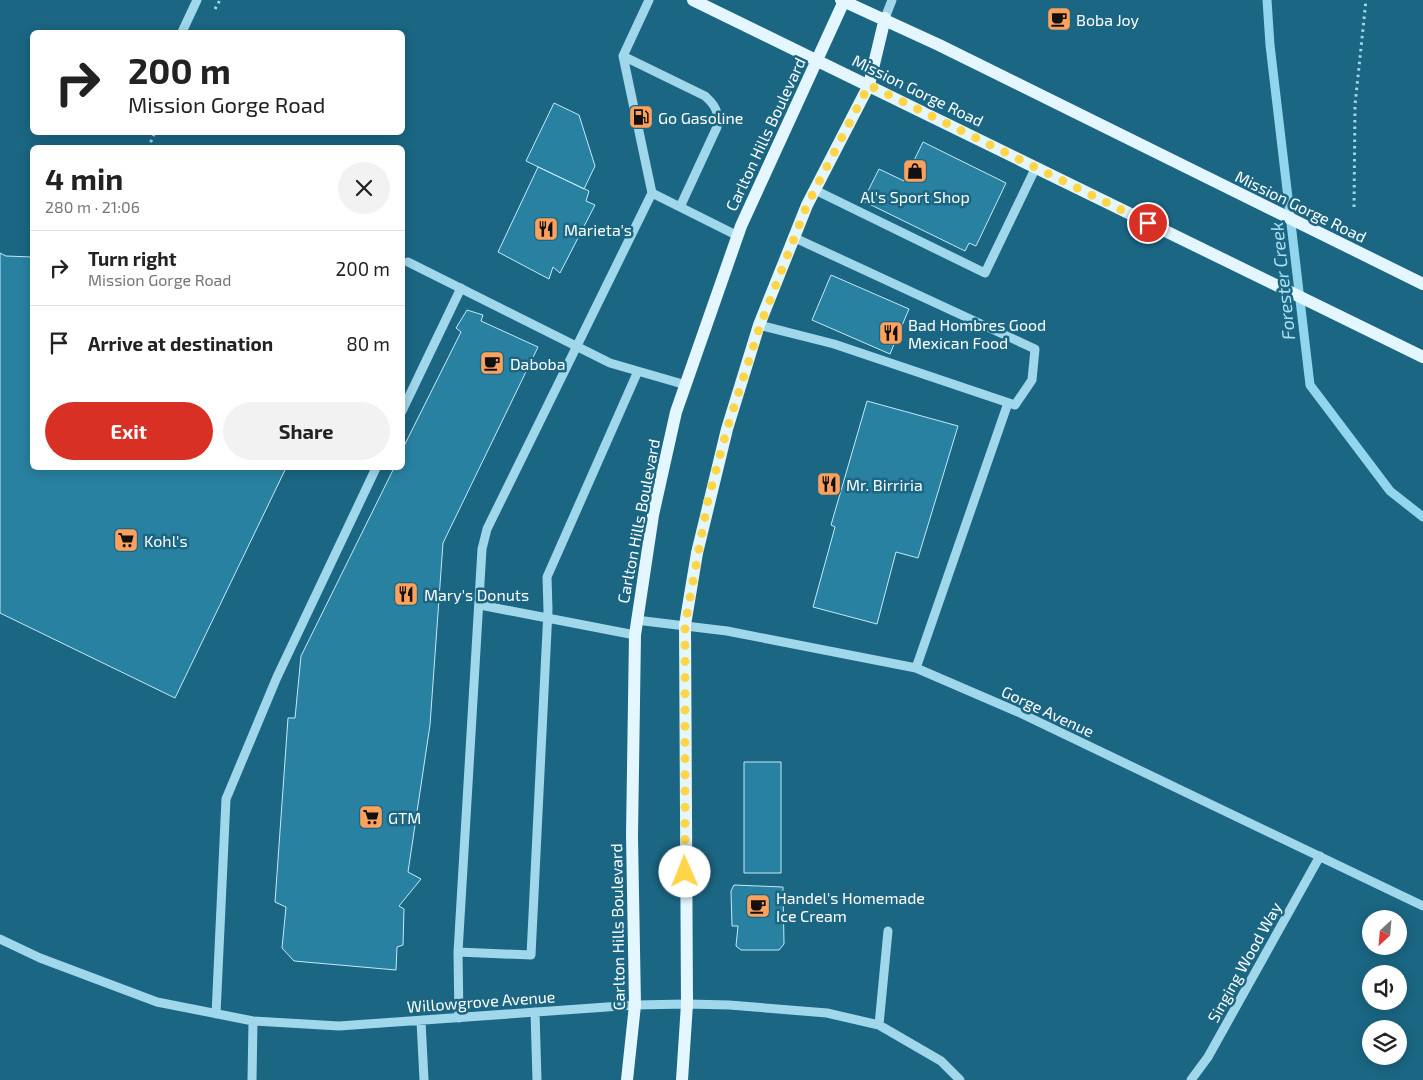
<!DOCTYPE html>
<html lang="en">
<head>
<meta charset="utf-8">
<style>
  body { margin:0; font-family:"Exo 2",sans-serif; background:#f2f2f2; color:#222; height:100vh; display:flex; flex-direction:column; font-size:19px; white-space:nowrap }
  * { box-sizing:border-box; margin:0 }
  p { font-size:16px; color:#767676 }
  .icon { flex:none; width:28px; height:28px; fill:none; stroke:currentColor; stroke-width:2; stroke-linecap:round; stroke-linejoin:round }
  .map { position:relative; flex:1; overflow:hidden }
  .details { position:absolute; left:30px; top:145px; width:375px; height:325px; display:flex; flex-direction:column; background:#fff; border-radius:8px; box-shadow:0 2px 12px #0003 }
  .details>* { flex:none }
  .hud { position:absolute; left:30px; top:30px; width:375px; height:105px; border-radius:8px; box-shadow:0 2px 12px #0003; background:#fff; color:#222; overflow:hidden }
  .needle { width:32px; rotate:206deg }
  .tools { position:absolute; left:1362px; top:910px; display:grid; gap:10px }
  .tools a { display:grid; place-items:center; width:45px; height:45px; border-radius:50%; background:#fff; box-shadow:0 2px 12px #0003; font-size:25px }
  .pin { position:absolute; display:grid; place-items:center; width:42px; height:42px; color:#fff; margin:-21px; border:2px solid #fff; border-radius:50%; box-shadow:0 1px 5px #0007 }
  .me { position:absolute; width:55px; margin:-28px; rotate:359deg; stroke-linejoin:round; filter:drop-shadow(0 0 4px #0008) }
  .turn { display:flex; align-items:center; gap:18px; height:105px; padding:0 15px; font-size:22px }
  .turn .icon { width:65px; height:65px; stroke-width:2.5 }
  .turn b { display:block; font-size:35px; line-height:42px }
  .round { display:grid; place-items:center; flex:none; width:52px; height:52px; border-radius:26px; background:#f2f2f2 }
  .overview { display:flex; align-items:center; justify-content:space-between; height:85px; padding:0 15px }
  h1 { font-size:30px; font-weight:700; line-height:38px }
  .action { display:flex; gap:10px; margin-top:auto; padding:10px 15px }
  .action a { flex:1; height:58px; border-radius:30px; background:#d93025; color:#fff; font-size:20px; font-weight:700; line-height:58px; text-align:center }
  .action a+a { background:#f2f2f2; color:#222 }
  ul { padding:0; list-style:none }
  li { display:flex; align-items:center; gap:15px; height:75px; padding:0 15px; border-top:1px solid #e0e0e0 }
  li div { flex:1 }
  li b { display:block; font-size:19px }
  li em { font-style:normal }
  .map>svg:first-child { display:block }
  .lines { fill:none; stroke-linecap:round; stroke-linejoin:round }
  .stream { stroke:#92d6ed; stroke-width:9 }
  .building { fill:#2981a1; stroke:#c4eaf8 }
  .path { stroke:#a0d7eb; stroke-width:3; stroke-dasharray:2.5 4; stroke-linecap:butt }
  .minor { stroke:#a0d7eb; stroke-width:9 }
  .major { stroke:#e4f6ff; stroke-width:12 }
  .route { stroke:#ffd54a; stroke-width:9; stroke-dasharray:0 16.2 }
  .labels { text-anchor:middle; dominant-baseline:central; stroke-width:5; stroke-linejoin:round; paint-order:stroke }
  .poi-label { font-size:16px; fill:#fff; stroke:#1b6683; text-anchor:start }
  .street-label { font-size:16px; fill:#fff; stroke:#1b6683 }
  .water-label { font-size:18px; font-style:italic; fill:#abe0f2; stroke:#1b6683 }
</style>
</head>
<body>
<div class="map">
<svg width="1423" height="1080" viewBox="0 0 1423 1080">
  <rect width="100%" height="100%" fill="#1b6683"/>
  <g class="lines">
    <!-- stream -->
    <path class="stream" d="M 1267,0 L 1270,45 L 1310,385 L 1390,491 L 1423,517"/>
  </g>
  <!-- building -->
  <path class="building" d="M 554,103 L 579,115 L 595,166 L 584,189 L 526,161 Z
    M 923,142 L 1006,183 L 976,246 L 969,243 L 965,251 L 863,201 L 879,169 L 904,181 Z
    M 538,167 L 589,191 L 586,201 L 595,205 L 560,273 L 553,267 L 549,279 L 498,252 Z
    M 0,253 L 6,256 L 32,257 L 32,468 L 286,468 L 175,698 L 0,613 Z
    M 831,275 L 909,309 L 890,354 L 812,320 Z
    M 467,310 L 483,315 L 481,321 L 538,347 L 443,543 L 430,725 L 408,872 L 421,879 L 399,906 L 404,909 L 403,945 L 397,947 L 396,970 L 294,961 L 282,948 L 286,907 L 275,902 L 288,718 L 295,718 L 301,656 L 394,468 L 402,468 L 402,450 L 461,332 L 456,328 Z
    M 867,401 L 958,426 L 918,558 L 896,552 L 877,624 L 813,607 L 835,527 L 831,525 Z
    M 744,762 L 781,762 L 781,873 L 744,873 Z
    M 734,885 L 783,887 L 784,944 L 779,950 L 741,950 L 736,946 L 738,926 L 732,926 L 731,891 Z"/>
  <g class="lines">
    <!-- path -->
    <path class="path" d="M 215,9 L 220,0
      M 148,148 L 155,132
      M 1354,207 L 1355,105 L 1366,0"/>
    <!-- minor -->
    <path class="minor" d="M 649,0 L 623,56 L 652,193
      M 885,18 L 892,0
      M 182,32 L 197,0
      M 623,56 L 705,96 C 716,106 719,112 717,127 L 680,207
      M 815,190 L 985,273 L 1036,167
      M 408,262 L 610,363 L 686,385
      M 759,325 L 834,344 L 1015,405 L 1032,380 L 1035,349 L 795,238
      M 638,371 L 547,577 L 548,610 L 531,955 L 458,952 L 482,549 L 487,529 L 652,193 L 738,236
      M 402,411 L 461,288
      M 480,605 L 635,635
      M 636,620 L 727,631 L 916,668 L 1018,712 L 1423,906
      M 916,668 L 1008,403
      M 0,939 L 40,958 L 157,1002 L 253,1021 L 339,1026 L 635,1005 L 687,1004 L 729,1005 L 827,1013 L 879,1025 L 941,1061 L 960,1080
      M 458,952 L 459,1018
      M 535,1012 L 537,1080
      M 216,1014 L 226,799 L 277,677 L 376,468
      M 421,1021 L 424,1080
      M 879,1025 L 888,931
      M 252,1080 L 253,1021
      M 1191,1080 L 1208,1057 L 1320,856"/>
    <!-- major -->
    <path class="major" d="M 693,0 L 1423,357
      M 841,0 L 939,45 L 1423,284
      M 627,1080 L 635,1005 L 632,836 L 635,635 L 653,515 L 676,412 L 741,226 L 844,1
      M 682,1080 L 687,1004 L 685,625 L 697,553 L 727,429 L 759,325 L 807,205 L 869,85 L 885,18"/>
  </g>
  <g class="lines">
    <!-- route -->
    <path class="route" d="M 685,872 L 685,625 L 708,500 L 727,429 L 760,326 L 807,205 L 869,85 L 1148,223"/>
  </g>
  <!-- icons -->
  <defs>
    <symbol id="cafe-square" viewBox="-11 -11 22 22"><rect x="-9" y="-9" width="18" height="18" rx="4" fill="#fda15c" stroke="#1b6683"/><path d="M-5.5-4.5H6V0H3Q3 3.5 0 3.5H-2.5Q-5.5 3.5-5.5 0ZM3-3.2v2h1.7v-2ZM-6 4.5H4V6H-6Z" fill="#111"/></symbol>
    <symbol id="fuel-square" viewBox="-11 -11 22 22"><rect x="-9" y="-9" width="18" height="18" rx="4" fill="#fda15c" stroke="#1b6683"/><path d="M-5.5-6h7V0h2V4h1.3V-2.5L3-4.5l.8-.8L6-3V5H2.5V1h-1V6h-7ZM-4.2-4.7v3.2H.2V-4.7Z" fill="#111"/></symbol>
    <symbol id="shop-square" viewBox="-11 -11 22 22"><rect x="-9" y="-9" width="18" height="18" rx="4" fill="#fda15c" stroke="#1b6683"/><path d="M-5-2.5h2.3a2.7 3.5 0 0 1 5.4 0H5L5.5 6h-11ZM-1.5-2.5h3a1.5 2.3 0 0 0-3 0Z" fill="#111"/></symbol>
    <symbol id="restaurant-square" viewBox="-11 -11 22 22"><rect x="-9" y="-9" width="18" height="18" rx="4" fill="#fda15c" stroke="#1b6683"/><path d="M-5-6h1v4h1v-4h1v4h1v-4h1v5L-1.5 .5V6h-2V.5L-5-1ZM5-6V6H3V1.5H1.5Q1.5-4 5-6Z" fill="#111"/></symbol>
    <symbol id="supermarket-square" viewBox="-11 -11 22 22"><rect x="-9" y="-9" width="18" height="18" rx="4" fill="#fda15c" stroke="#1b6683"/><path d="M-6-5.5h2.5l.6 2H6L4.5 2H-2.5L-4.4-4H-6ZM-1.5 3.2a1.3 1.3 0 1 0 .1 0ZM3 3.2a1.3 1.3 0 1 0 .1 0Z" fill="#111"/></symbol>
  </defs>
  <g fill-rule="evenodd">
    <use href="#cafe-square" x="1045" y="5" width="28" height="28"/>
    <use href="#fuel-square" x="627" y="103" width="28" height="28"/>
    <use href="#shop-square" x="901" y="157" width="28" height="28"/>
    <use href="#restaurant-square" x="532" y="215" width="28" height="28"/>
    <use href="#restaurant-square" x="877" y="319" width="28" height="28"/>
    <use href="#cafe-square" x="478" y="349" width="28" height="28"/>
    <use href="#restaurant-square" x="815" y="470" width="28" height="28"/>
    <use href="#supermarket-square" x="112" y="526" width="28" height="28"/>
    <use href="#restaurant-square" x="392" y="580" width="28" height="28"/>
    <use href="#supermarket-square" x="357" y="803" width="28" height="28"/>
    <use href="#cafe-square" x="744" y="892" width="28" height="28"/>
  </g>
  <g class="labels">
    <!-- poi labels -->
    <g class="poi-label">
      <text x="1076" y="19">Boba Joy</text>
      <text x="658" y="117">Go Gasoline</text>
      <text x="915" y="196" text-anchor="middle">Al's Sport Shop</text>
      <text x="564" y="229">Marieta's</text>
      <text x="908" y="324">Bad Hombres Good<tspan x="908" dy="18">Mexican Food</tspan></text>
      <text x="510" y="363">Daboba</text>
      <text x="846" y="484">Mr. Birriria</text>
      <text x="144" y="540">Kohl's</text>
      <text x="424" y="594">Mary's Donuts</text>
      <text x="388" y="817">GTM</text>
      <text x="776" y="897">Handel's Homemade<tspan x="776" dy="18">Ice Cream</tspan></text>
    </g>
    <!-- street labels -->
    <g class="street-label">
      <text transform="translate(918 90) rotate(26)">Mission Gorge Road</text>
      <text transform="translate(765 134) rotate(-65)">Carlton Hills Boulevard</text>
      <text transform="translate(1301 206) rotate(26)">Mission Gorge Road</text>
      <text transform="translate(638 521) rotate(-79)">Carlton Hills Boulevard</text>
      <text transform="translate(1048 711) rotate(25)">Gorge Avenue</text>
      <text transform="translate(617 927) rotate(-91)">Carlton Hills Boulevard</text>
      <text transform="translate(1244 962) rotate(-61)">Singing Wood Way</text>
      <text transform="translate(481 1001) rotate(-4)">Willowgrove Avenue</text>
    </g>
    <!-- water labels -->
    <g class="water-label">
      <text transform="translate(1282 281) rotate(-96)">Forester Creek</text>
    </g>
  </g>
</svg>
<div class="tools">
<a><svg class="needle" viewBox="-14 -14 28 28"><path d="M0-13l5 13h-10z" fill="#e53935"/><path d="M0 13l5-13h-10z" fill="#767676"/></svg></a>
<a><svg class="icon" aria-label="sound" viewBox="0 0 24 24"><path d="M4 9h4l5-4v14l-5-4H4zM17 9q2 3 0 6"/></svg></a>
<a><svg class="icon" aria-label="layers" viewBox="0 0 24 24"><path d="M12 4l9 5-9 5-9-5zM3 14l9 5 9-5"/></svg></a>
</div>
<div class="pin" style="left:1148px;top:223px;background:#d93025"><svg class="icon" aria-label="arrive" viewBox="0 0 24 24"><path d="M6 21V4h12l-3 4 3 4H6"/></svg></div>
<svg class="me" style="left:685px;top:872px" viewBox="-20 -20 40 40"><circle r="19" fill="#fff"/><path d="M0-13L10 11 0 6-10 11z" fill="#ffd54a"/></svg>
<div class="hud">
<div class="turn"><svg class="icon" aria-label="right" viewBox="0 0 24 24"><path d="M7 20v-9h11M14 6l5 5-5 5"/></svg><div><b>200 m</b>Mission Gorge Road</div></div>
</div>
<section class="details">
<div class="overview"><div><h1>4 min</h1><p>280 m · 21:06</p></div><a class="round"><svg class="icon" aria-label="close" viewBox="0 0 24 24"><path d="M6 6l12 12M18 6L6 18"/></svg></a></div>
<ul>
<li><svg class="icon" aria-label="right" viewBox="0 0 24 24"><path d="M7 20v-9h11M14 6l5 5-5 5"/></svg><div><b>Turn right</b><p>Mission Gorge Road</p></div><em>200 m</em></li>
<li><svg class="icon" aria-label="arrive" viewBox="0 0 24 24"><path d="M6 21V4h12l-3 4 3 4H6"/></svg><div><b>Arrive at destination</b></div><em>80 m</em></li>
</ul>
<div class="action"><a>Exit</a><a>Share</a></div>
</section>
</div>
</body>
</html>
